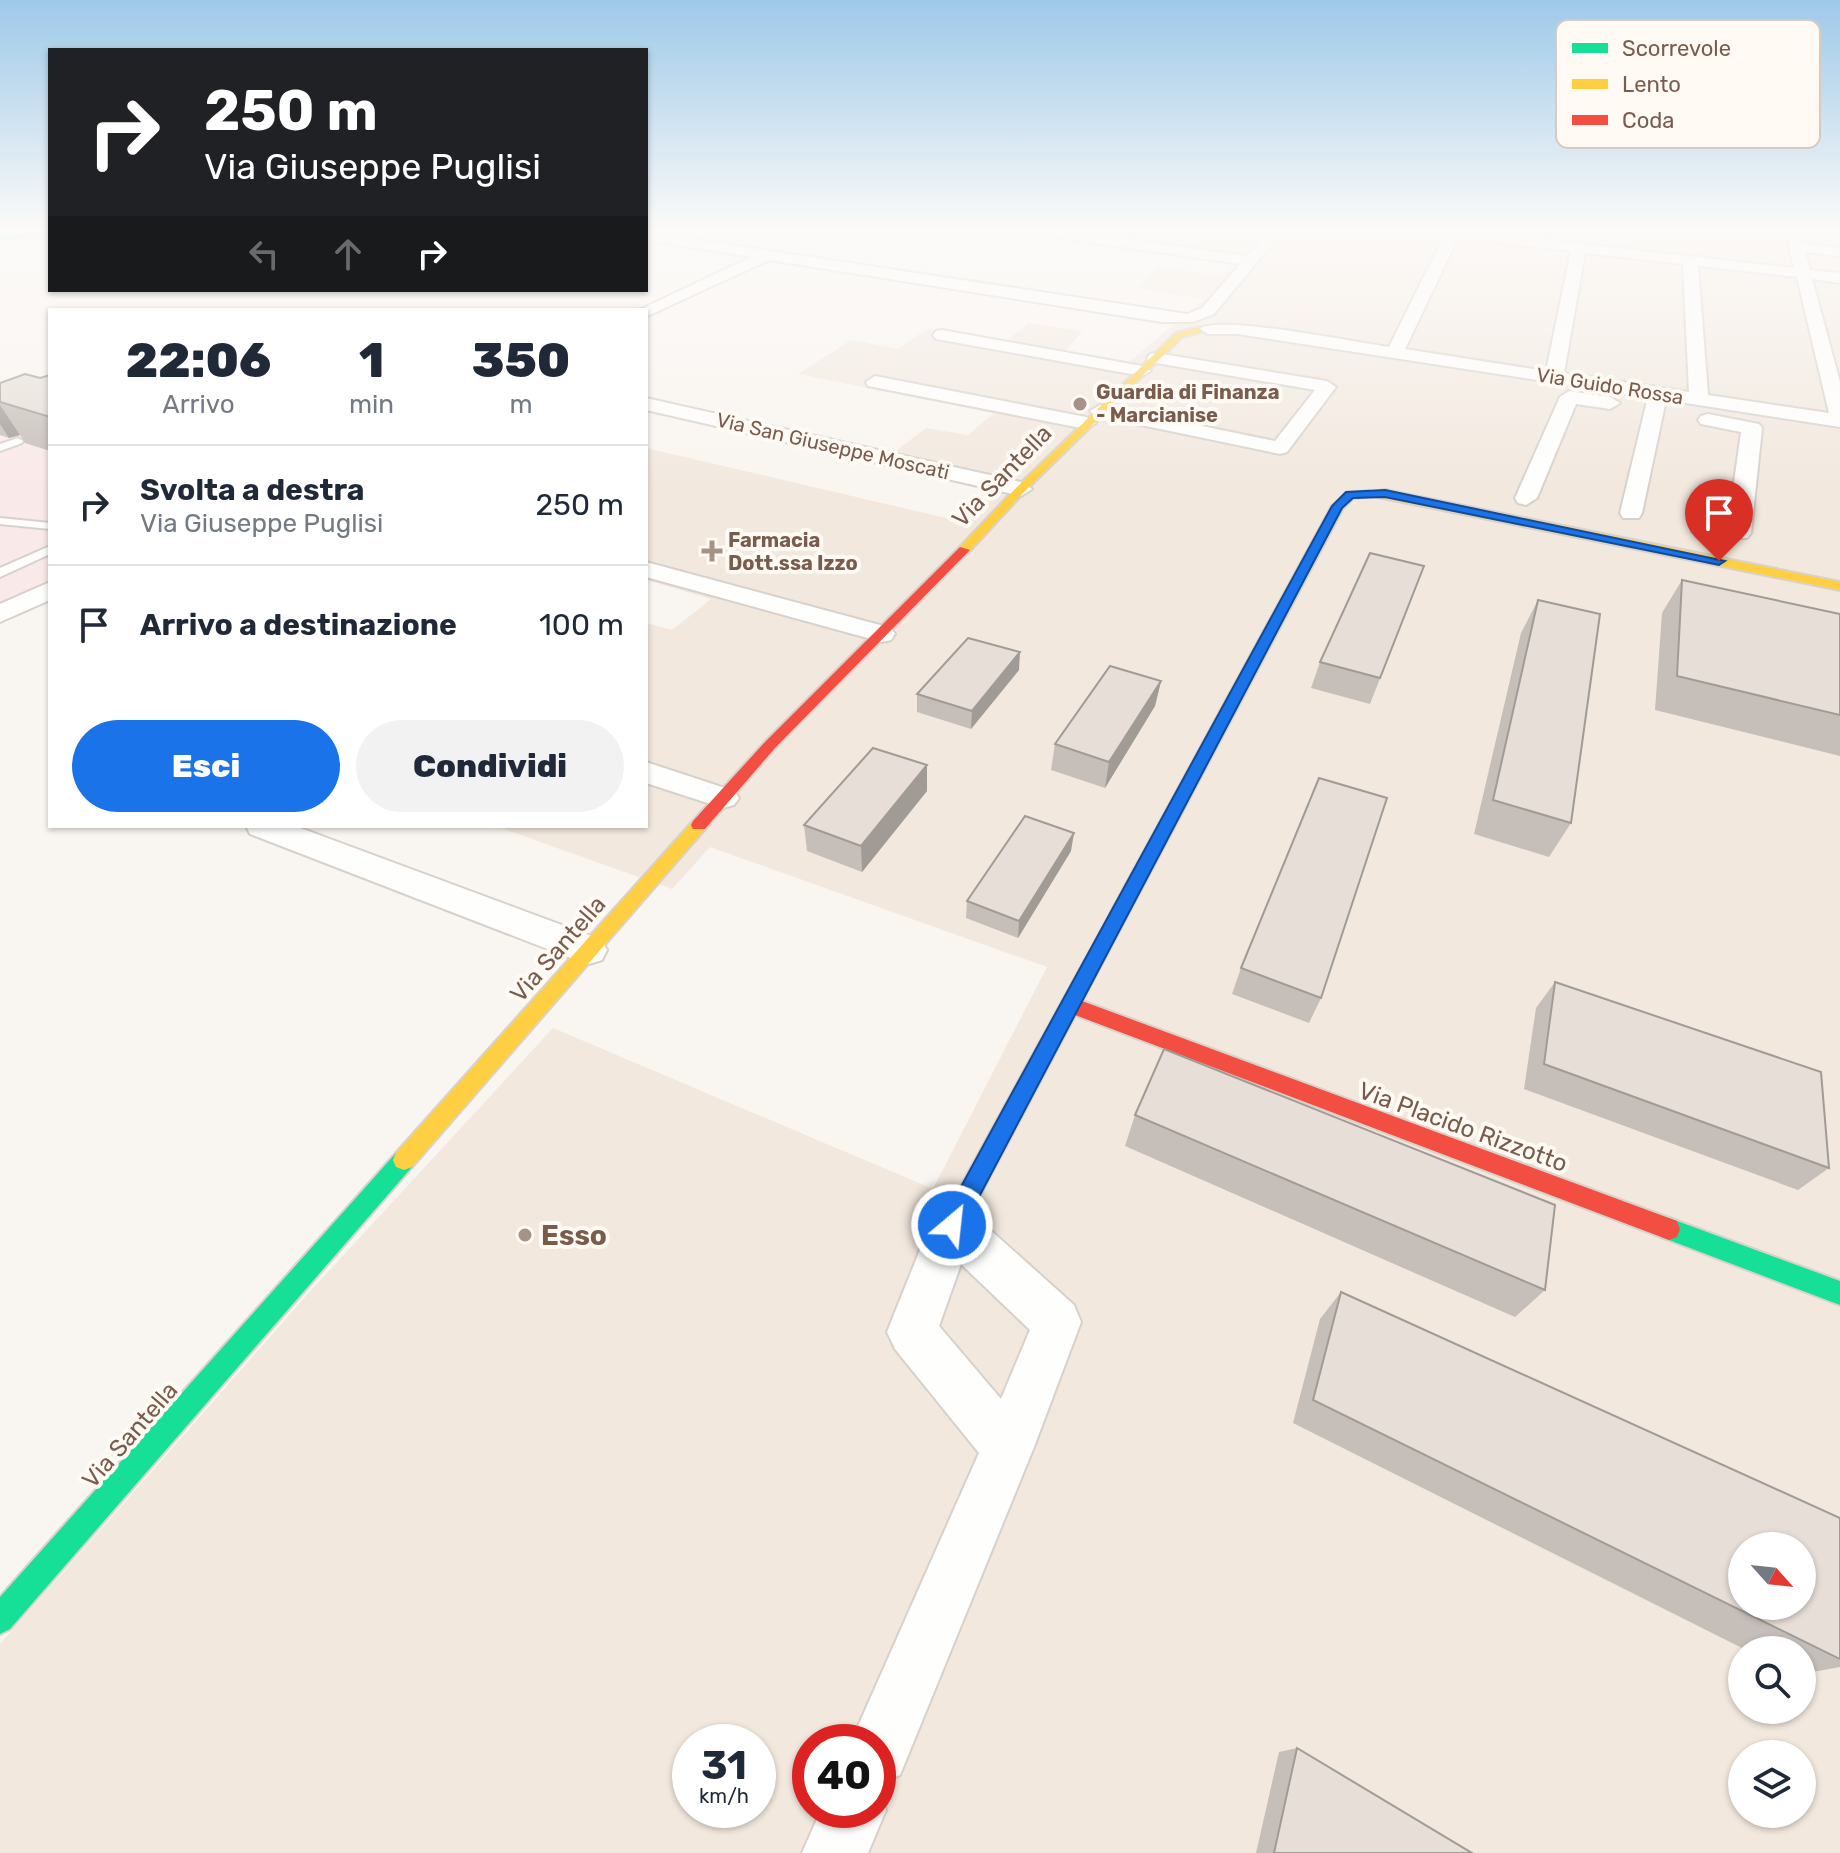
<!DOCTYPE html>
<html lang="it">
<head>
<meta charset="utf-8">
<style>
  body { margin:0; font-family:Rubik,sans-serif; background:#f2f2f3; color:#1f2937; height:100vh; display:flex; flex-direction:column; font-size:30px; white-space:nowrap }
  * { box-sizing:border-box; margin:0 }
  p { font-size:26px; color:#747a83 }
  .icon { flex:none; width:44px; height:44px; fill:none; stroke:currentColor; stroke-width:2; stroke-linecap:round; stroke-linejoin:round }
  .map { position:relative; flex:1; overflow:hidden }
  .side { position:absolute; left:48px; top:308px; width:600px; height:520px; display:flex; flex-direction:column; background:#fff; border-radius:0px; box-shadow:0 2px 6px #0004 }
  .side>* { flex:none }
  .banner { position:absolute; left:48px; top:48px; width:600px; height:244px; border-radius:0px; box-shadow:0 2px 6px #0004; background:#202124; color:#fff; overflow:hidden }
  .needle { width:52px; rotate:117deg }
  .buttons { position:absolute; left:1728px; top:1532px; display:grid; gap:16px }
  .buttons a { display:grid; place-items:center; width:88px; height:88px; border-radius:50%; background:#fff; box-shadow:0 2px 6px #0004; font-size:40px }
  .speed { position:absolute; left:672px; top:1724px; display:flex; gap:16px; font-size:40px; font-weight:700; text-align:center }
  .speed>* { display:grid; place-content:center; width:104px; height:104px; border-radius:50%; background:#fff; box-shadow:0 2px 6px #0004; line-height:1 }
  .speed small { font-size:20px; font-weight:400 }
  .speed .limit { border:12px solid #d22; background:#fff; color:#111 }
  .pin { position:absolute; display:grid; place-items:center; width:68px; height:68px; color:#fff; margin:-82px -34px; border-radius:50% 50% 50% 0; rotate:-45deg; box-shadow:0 0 8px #0007 }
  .pin .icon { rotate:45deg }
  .me { position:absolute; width:88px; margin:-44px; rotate:28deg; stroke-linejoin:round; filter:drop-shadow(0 0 6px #0008) }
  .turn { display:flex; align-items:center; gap:28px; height:168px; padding:0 24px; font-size:36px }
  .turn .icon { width:104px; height:104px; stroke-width:2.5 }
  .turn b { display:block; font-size:56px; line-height:68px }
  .lanes { display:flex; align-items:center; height:76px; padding:0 24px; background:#0003; justify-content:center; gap:40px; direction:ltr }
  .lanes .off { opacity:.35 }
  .eta { display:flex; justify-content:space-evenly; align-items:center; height:136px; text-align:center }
  .eta b { font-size:48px; font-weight:800; line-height:56px }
  .button { display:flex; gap:16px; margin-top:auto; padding:16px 24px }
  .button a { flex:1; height:92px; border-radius:48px; background:#1a73e8; color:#fff; font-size:32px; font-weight:800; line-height:92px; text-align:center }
  .button a+a { background:#f2f2f3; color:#1f2937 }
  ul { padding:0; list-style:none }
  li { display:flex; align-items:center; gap:24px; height:120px; padding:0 24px; border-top:2px solid #e0e1e3 }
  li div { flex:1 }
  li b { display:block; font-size:30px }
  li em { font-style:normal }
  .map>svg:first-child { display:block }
  .residential { fill:#f2e8de; fill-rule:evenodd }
  .medical { fill:#fae9e9 }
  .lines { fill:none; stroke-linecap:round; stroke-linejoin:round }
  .lane-casing { stroke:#d7d1cb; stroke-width:4 }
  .street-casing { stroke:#d7d1cb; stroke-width:4 }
  .fast-casing { stroke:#d9d2cb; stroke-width:4 }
  .slow-casing { stroke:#d9d2cb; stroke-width:4 }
  .jam-casing { stroke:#d9d2cb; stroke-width:4 }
  .lane { fill:#fefefd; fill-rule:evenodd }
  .street { fill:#fefefd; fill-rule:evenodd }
  .fast { fill:#16e098; fill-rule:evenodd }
  .slow { fill:#ffcf43; fill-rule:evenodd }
  .jam { fill:#f24e42; fill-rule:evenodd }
  .wall { fill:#c6bfb9 }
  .shaded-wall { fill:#a19b96 }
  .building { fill:#e6ded7; stroke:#a19b96; stroke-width:2; fill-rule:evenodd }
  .route { fill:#1a73e8; stroke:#114b97; stroke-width:2 }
  .poi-dot { fill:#a69286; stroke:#fffaf3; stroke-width:3 }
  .labels { text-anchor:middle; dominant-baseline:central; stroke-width:8; stroke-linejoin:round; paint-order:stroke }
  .far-street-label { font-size:20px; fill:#7a5c4d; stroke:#fffaf3 }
  .far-poi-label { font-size:20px; font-weight:bold; fill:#7a5c4d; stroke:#fffaf3; text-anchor:start }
  .street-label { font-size:24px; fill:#7a5c4d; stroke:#fffaf3 }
  .near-poi-label { font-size:28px; font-weight:bold; fill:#7a5c4d; stroke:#fffaf3; text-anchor:start }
  .key { fill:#fffaf3; stroke:#d7cbc1; stroke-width:2 }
  .key-label { font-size:22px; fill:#7a5c4d }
</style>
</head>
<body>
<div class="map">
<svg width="1840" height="1853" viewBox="0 0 1840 1853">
  <rect width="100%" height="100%" fill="#f9f5f0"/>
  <!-- residential -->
  <path class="residential" d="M 1081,230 L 1840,230 L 1840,1853 L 0,1853 L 0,1644 L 305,1297 L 553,1028 L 933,1189 L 1047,967 L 710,847 L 672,889 L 504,829 L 507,826 L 646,826 L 646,623 L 672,630 L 711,599 L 646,580 L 646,448 L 963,522 L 993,489 L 881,462 L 926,428 L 968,435 L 994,413 L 798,374 L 851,340 L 898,349 L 927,329 L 1005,342 L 1028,323 L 1082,331 L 1064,353 L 1128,363 L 1204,299 L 1137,288 L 1159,267 L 1222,276 L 1235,261 L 1071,237 ZM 1742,1546 L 1802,1546 L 1802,1606 L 1742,1606 ZM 1742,1650 L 1802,1650 L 1802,1710 L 1742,1710 ZM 690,1742 L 758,1742 L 758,1810 L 690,1810 ZM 810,1742 L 878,1742 L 878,1810 L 810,1810 ZM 1742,1754 L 1802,1754 L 1802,1814 L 1742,1814 Z"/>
  <!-- medical -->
  <path class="medical" d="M 50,374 L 50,580 L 0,603 L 0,391 Z"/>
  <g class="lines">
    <defs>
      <path id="lane" d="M 18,438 L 23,441 L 22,443 L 0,451 L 0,444 Z
        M 0,518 L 50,523 L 50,529 L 0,524 Z
        M 50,546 L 50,554 L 0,577 L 0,568 Z"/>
      <path id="street" d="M 1026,230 L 1060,230 L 1247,256 L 1270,230 L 1284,230 L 1214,314 L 1193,322 L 1162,322 L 769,260 L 652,314 L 646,316 L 646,310 L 639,310 L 751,257 L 646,240 L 646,232 L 1187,314 L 1202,308 L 1240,264 L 1033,234 Z
        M 1418,230 L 1459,230 L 1794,268 L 1785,230 L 1799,230 L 1802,243 L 1840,248 L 1840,256 L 1805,252 L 1810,270 L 1840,273 L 1840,283 L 1812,279 L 1840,382 L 1840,427 L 1666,400 L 1642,513 L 1639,518 L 1623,518 L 1620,513 L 1648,397 L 1237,334 L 1208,334 L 1200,329 C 1215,314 1360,343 1389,347 L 1444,236 ZM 1458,238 L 1571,251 L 1546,371 L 1405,349 ZM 1585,253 L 1683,264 L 1689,392 L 1564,373 ZM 1698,266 L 1797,277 L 1829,413 L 1708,395 Z
        M 942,330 L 1142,366 L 1151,371 L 1142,376 L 936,339 L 933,335 L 936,331 Z
        M 1156,353 L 1327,381 L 1336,387 L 1287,452 L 1280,454 L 1093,415 L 1090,411 L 1100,405 L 1275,441 L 1315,390 L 1150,362 L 1147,358 L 1150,354 Z
        M 875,376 L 1086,417 L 1096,423 L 1086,429 L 868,386 L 866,382 Z
        M 1569,391 L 1610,397 L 1620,403 L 1610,409 L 1576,404 L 1537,498 L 1526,505 L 1518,503 L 1515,498 L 1560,397 Z
        M 646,398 L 1021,482 L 1032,489 L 1021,496 L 646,410 Z
        M 1708,414 L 1759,424 L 1762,428 L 1751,533 L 1747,538 L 1731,538 L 1727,533 L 1741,432 L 1701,424 L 1698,420 L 1701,416 Z
        M 646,562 L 891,628 L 895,634 L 891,640 L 882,642 L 646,577 Z
        M 50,582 L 50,600 L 0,622 L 0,604 Z
        M 646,762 L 734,791 L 739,798 L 734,805 L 723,808 L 646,783 Z
        M 246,826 L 295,826 L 602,940 L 607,950 L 602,960 L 589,964 L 576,960 L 250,834 Z
        M 952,1204 L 968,1210 L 1074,1305 L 1081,1322 L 1034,1447 L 900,1775 L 878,1784 L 878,1742 L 851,1742 L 979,1453 L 895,1349 L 887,1332 L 936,1210 ZM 961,1264 L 1030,1330 L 1001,1399 L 939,1326 Z
        M 878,1790 L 886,1810 L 868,1853 L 802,1853 L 821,1810 L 878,1810 Z"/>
      <path id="fast" d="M 50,233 L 50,237 L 0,239 L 0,235 Z
        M 1369,491 L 1375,494 L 1373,496 L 1353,498 L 1343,508 L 1128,914 L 1119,921 L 1113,919 L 1110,914 L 1332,506 L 1346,493 Z
        M 404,1150 L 412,1153 L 415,1160 L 412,1167 L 10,1629 L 0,1634 L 0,1597 L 396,1153 Z
        M 1669,1218 L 1840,1281 L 1840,1305 L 1661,1237 L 1658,1229 L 1661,1221 Z"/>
      <path id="slow" d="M 1199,327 L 1202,332 L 1182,337 L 1025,491 L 968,553 L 960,553 L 960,547 L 1017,487 L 1176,333 Z
        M 1385,490 L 1840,582 L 1840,590 L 1363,494 Z
        M 699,819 L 707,825 L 705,829 L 412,1167 L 404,1170 L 396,1167 L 393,1160 L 396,1153 L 693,821 Z"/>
      <path id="jam" d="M 960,547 L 970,550 L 775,748 L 705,829 L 693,829 L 691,825 L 693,821 L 765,742 Z
        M 1119,907 L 1128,914 L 1082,1001 L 1677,1221 L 1680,1229 L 1677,1237 L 1669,1240 L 1075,1015 L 960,1233 L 952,1236 L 944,1233 L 941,1225 L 944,1217 L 1113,909 Z"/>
    </defs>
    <!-- lane casing -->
    <use href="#lane" class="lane-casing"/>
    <!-- street casing -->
    <use href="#street" class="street-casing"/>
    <!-- fast casing -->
    <use href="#fast" class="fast-casing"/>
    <!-- slow casing -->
    <use href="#slow" class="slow-casing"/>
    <!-- jam casing -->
    <use href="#jam" class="jam-casing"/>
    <!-- lane -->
    <use href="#lane" class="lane"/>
    <!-- street -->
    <use href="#street" class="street"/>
    <!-- fast -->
    <use href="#fast" class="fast"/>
    <!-- slow -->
    <use href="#slow" class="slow"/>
    <!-- jam -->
    <use href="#jam" class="jam"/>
  </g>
  <!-- wall -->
  <path class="wall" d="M 50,375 L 50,451 L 25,443 L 20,435 L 9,438 L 0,435 L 0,383 L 40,378 Z
    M 1424,566 L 1370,704 L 1311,688 L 1320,662 Z
    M 1682,580 L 1840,614 L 1840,756 L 1655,710 L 1662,613 Z
    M 1538,600 L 1571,823 L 1549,857 L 1474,834 L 1521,633 Z
    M 1019,670 L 971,729 L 917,712 L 917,694 Z
    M 1161,681 L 1155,706 L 1105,788 L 1051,770 L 1055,744 Z
    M 927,765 L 927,791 L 862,872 L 807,851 L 804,825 Z
    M 1071,851 L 1018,938 L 966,918 L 967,901 Z
    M 1241,968 L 1321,998 L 1309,1023 L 1232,994 Z
    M 1555,982 L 1829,1168 L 1798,1190 L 1524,1089 L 1536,1008 Z
    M 1135,1115 L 1545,1290 L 1515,1317 L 1125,1146 Z
    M 1341,1292 L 1840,1518 L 1840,1667 L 1802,1674 L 1802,1650 L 1746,1650 L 1293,1423 L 1320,1319 Z
    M 1297,1748 L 1472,1853 L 1256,1853 L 1279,1752 Z"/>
  <!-- shaded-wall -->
  <path class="shaded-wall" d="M 0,405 L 20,435 L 9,438 L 0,424 Z
    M 1020,652 L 1019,670 L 971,729 L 972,711 Z
    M 1161,681 L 1155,706 L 1105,788 L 1109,762 Z
    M 927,765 L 927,791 L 862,872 L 861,846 Z
    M 1074,833 L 1071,851 L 1018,938 L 1019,921 Z"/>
  <!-- building -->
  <path class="building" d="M 25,374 L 40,378 L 50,375 L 50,417 L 0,402 L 0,383 Z
    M 1370,553 L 1424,566 L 1380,678 L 1320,662 Z
    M 1682,580 L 1840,614 L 1840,715 L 1677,676 Z
    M 1538,600 L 1600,614 L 1571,823 L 1493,800 Z
    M 968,638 L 1020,652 L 972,711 L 917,694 Z
    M 1110,666 L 1161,681 L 1109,762 L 1055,744 Z
    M 873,748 L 927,765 L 861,846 L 804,825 Z
    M 1319,778 L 1387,798 L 1321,998 L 1241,968 Z
    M 1025,816 L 1074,833 L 1019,921 L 967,901 Z
    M 1555,982 L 1821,1072 L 1829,1168 L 1544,1064 Z
    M 1164,1049 L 1555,1205 L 1545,1290 L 1135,1115 Z
    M 1341,1292 L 1840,1518 L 1840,1659 L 1313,1400 ZM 1742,1546 L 1802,1546 L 1802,1606 L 1742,1606 Z
    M 1297,1748 L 1472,1853 L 1274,1853 Z"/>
  <!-- sky -->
  <linearGradient id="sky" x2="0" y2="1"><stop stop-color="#9ec9e9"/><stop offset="0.47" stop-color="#fcfaf8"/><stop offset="1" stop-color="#fcfaf8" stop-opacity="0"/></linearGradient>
  <rect width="1840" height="489" fill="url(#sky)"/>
  <!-- route -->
  <path class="route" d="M 1385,490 L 1725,561 L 1719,565 L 1385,497 L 1353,498 L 1342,508 L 960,1233 L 952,1236 L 944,1233 L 940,1225 L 944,1218 L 1332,506 L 1346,492 Z"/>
  <!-- markers -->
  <g class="poi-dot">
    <circle cx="1080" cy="404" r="8"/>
    <path d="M708 539h8v8h8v8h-8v8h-8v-8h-8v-8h8z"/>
    <circle cx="525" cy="1235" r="8"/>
  </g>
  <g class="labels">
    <!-- far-street labels -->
    <g class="far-street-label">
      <text transform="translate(1610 386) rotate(9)">Via Guido Rossa</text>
      <text transform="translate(833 446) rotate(13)">Via San Giuseppe Moscati</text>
    </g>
    <!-- far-poi labels -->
    <g class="far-poi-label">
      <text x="1096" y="392">Guardia di Finanza<tspan x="1096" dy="23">- Marcianise</tspan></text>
      <text x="728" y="540">Farmacia<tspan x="728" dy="23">Dott.ssa Izzo</tspan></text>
    </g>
    <!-- street labels -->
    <g class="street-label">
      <text transform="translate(1002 476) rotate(-46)">Via Santella</text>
      <text transform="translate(558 949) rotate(-49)">Via Santella</text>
      <text transform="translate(1463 1127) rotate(20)">Via Placido Rizzotto</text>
      <text transform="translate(130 1435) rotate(-49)">Via Santella</text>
    </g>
    <!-- near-poi labels -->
    <g class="near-poi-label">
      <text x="541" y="1235">Esso</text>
    </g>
  </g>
  <!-- legend -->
  <rect x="1556" y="20" width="264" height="128" rx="12" class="key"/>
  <rect x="1572" y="43" width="36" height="10" fill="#16e098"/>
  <rect x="1572" y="79" width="36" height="10" fill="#ffcf43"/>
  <rect x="1572" y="115" width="36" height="10" fill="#f24e42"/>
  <g class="key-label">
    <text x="1622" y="56">Scorrevole</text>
    <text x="1622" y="92">Lento</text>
    <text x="1622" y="128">Coda</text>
  </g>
</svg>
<div class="buttons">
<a><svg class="needle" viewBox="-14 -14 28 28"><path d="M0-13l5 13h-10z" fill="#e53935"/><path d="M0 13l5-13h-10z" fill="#747a83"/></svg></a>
<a><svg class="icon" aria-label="search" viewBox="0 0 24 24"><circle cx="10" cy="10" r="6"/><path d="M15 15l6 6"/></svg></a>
<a><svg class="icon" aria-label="layers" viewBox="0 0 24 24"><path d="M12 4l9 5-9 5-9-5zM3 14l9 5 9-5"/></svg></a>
</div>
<div class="speed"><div>31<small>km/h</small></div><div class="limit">40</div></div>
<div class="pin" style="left:1719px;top:561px;background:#d93025"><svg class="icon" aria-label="arrive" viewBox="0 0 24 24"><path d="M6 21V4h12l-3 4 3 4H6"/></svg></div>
<svg class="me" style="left:952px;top:1225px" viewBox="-20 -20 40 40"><circle r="17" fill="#1a73e8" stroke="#fff" stroke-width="3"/><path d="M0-11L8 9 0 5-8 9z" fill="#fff"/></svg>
<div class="banner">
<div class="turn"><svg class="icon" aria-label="right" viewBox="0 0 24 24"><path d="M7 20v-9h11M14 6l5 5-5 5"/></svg><div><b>250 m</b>Via Giuseppe Puglisi</div></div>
<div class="lanes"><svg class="icon off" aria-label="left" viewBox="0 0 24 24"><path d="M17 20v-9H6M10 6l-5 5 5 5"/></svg><svg class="icon off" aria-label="ahead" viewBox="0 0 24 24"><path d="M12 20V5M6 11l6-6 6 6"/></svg><svg class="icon" aria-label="right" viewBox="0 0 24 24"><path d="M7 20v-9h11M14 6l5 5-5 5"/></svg></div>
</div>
<section class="side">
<div class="eta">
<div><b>22:06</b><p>Arrivo</p></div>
<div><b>1</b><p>min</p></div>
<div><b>350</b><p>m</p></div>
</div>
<ul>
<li><svg class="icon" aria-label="right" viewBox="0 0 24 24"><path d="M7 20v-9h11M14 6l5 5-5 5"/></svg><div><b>Svolta a destra</b><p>Via Giuseppe Puglisi</p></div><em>250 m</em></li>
<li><svg class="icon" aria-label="arrive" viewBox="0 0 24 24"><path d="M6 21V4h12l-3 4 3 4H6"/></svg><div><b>Arrivo a destinazione</b></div><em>100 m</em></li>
</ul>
<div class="button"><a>Esci</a><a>Condividi</a></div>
</section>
</div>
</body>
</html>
